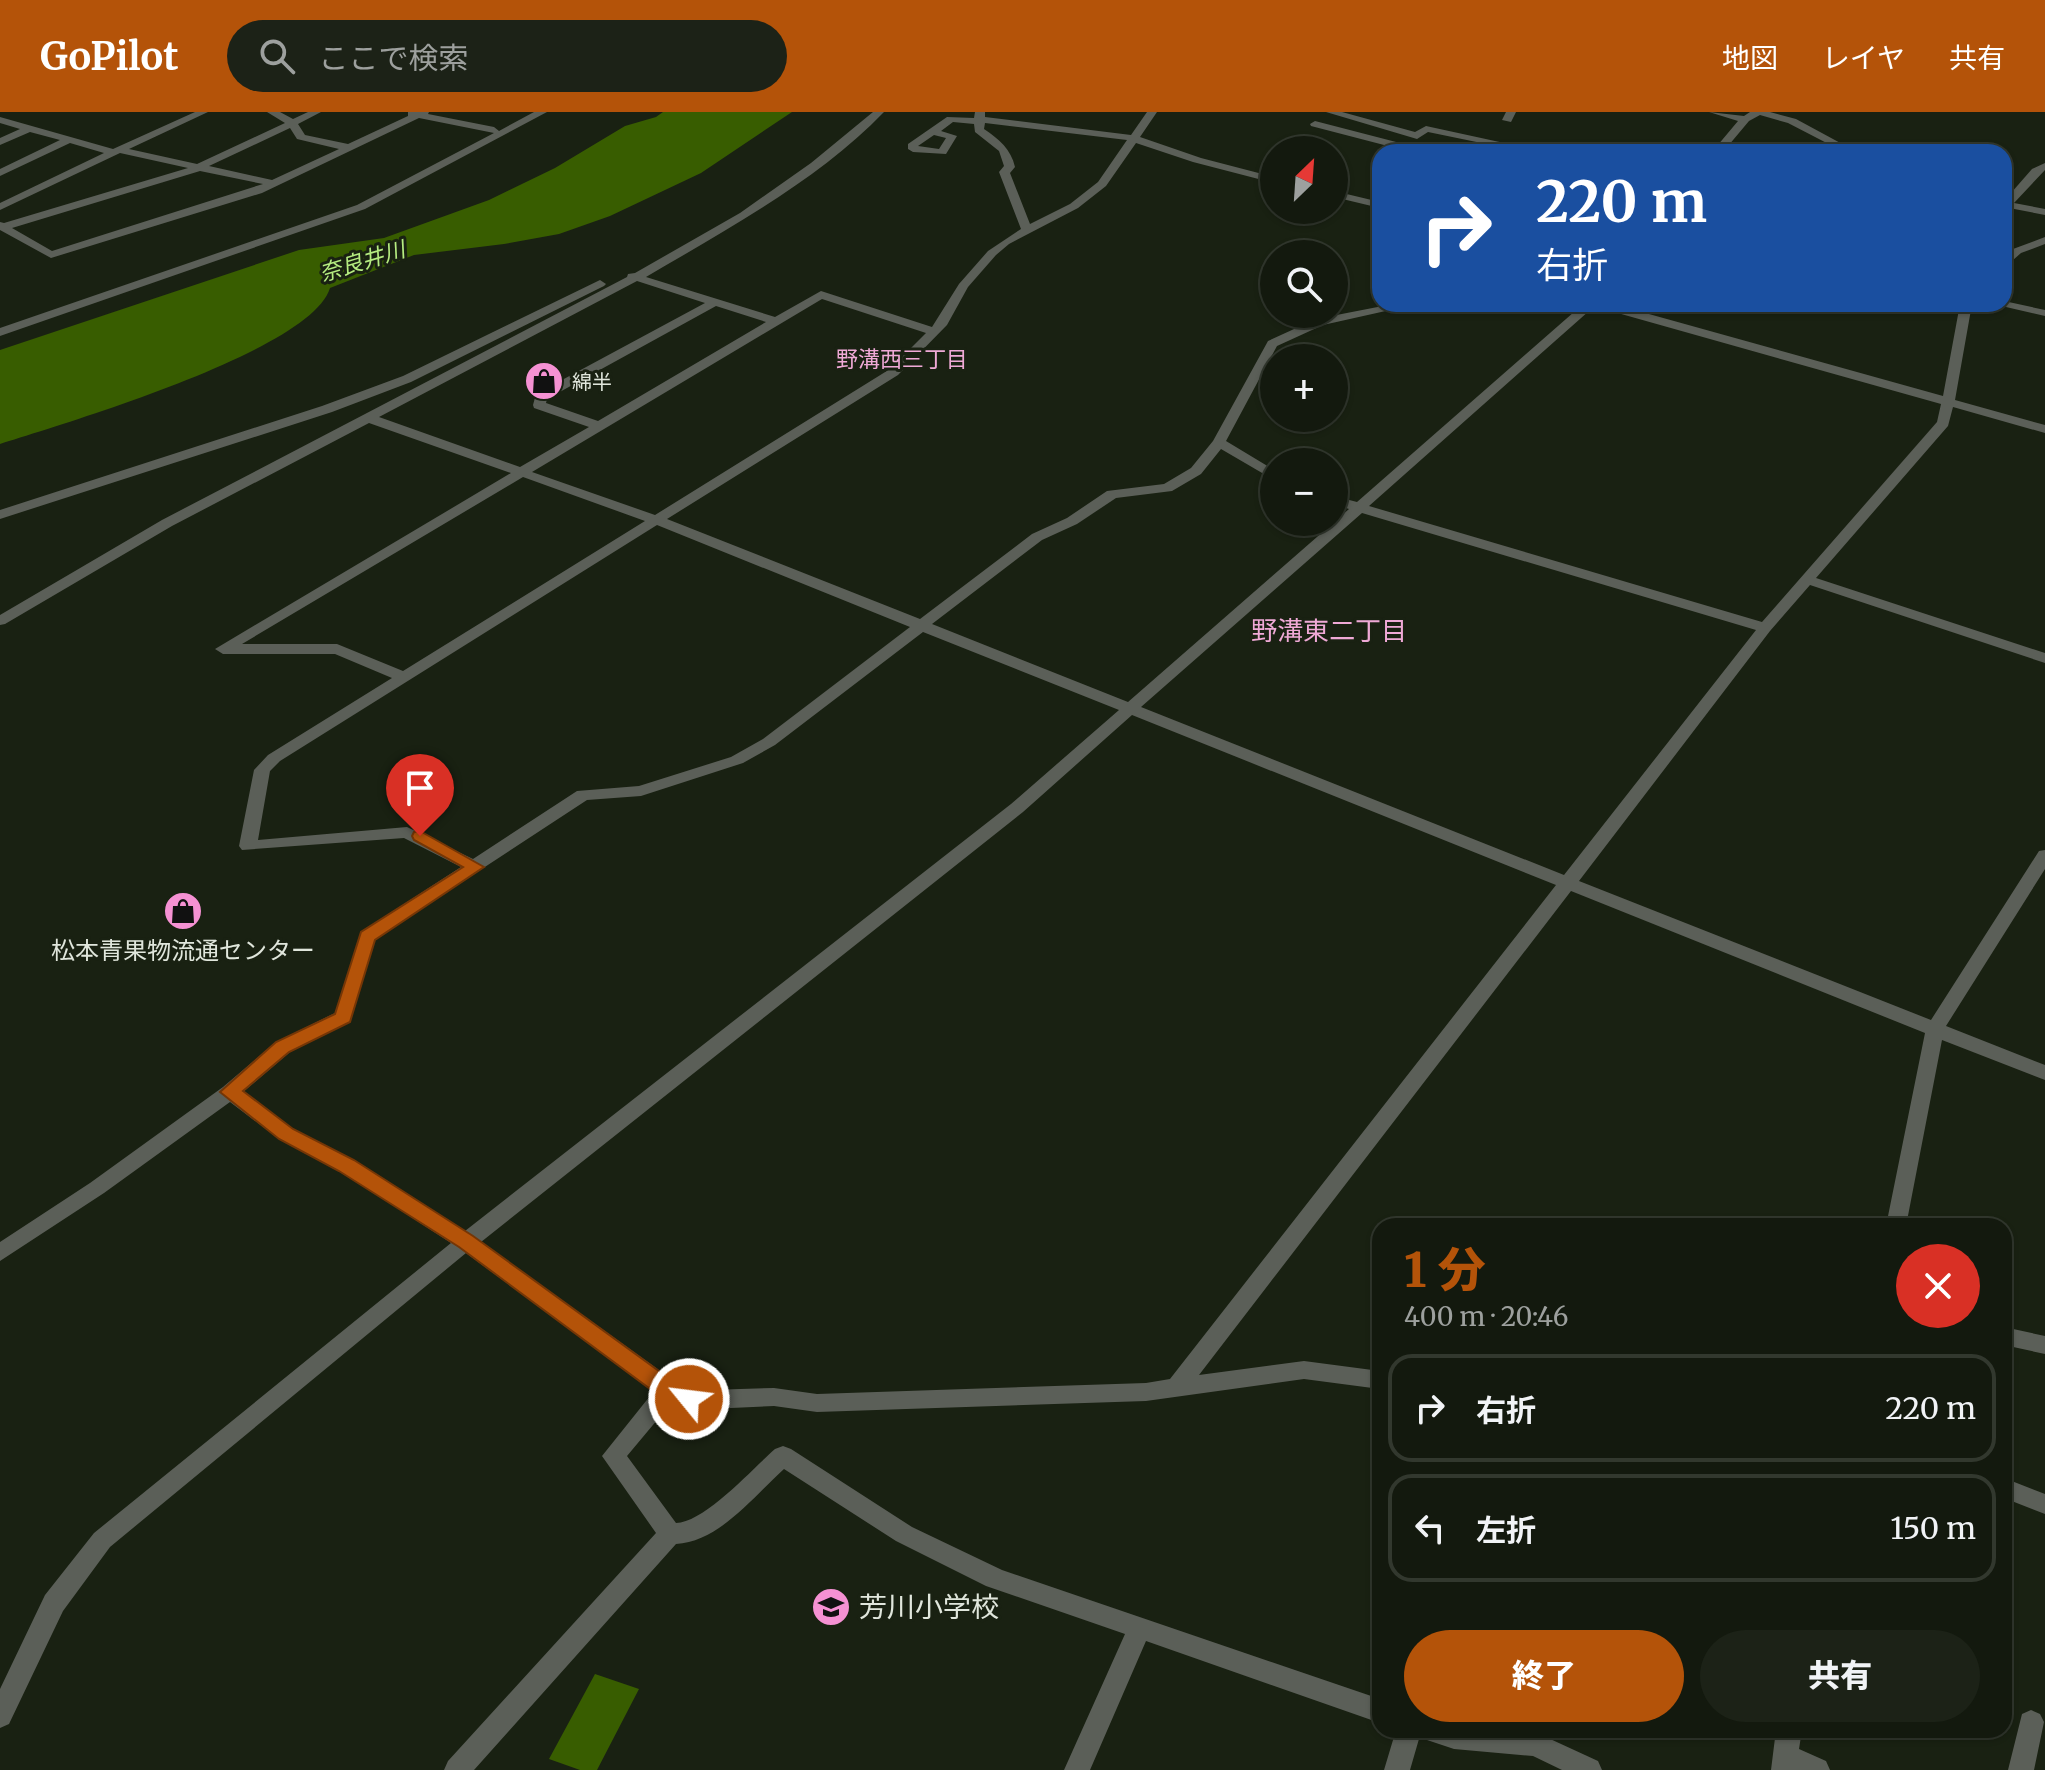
<!DOCTYPE html>
<html lang="ja">
<head>
<meta charset="utf-8">
<style>
  body { margin:0; font-family:Merriweather,"Noto Sans JP",serif; background:#1c2217; color:#f1f3f6; height:100vh; display:flex; flex-direction:column; font-size:30px; white-space:nowrap }
  * { box-sizing:border-box; margin:0 }
  p { font-size:26px; color:#9da09e }
  .icon { flex:none; width:44px; height:44px; fill:none; stroke:currentColor; stroke-width:2; stroke-linecap:round; stroke-linejoin:round }
  .map { position:relative; flex:1; overflow:hidden }
  .sheet { position:absolute; left:1372px; top:1106px; width:640px; height:520px; display:flex; flex-direction:column; background:#13190e; border-radius:24px; box-shadow:0 2px 6px #0004,0 0 0 2px #32382e }
  .sheet>* { flex:none }
  .hud { position:absolute; left:1372px; top:32px; width:640px; height:168px; border-radius:24px; box-shadow:0 2px 6px #0004,0 0 0 2px #32382e; background:#1a4fa0; color:#fff; overflow:hidden }
  .needle { width:52px; rotate:25deg }
  .controls { position:absolute; left:1260px; top:24px; display:grid; gap:16px }
  .controls a { display:grid; place-items:center; width:88px; height:88px; border-radius:50%; background:#13190e; box-shadow:0 2px 6px #0004,0 0 0 2px #32382e; font-size:40px }
  .pin { position:absolute; display:grid; place-items:center; width:68px; height:68px; color:#fff; margin:-82px -34px; border-radius:50% 50% 50% 0; rotate:-45deg; box-shadow:0 0 8px #0007 }
  .pin .icon { rotate:45deg }
  .me { position:absolute; width:88px; margin:-44px; rotate:299deg; stroke-linejoin:round; filter:drop-shadow(0 0 6px #0008) }
  .turn { display:flex; align-items:center; gap:28px; height:168px; padding:0 32px; font-size:36px }
  .turn .icon { width:104px; height:104px; stroke-width:2.5 }
  .turn b { display:block; font-size:56px; line-height:68px }
  .round { display:grid; place-items:center; flex:none; width:84px; height:84px; border-radius:42px; background:#1c2217 }
  .overview { display:flex; align-items:center; justify-content:space-between; height:136px; padding:0 32px }
  h1 { font-size:48px; font-weight:800; line-height:60px; color:#b45309 }
  .action { display:flex; gap:16px; margin-top:auto; padding:16px 32px }
  .action a { flex:1; height:92px; border-radius:48px; background:#b45309; color:#fff; font-size:32px; font-weight:800; line-height:92px; text-align:center }
  .action a+a { background:#1c2217; color:#f1f3f6 }
  ul { padding:0; list-style:none }
  li { display:flex; align-items:center; gap:24px; height:108px; margin:0 16px 12px; padding:0 16px; border:4px solid #32382e; border-radius:24px }
  li div { flex:1 }
  li b { display:block; font-size:30px }
  li em { font-style:normal }
  header { display:flex; align-items:center; gap:48px; box-sizing:border-box; height:112px; padding:0 40px; background:#b45309; color:#fff }
  header strong { font-size:38px }
  nav { display:flex; gap:44px; margin-inline-start:auto; font-size:28px }
  .search { width:560px; height:72px; background:#1c2217; display:flex; align-items:center; gap:20px; box-sizing:border-box; padding:0 28px; border-radius:44px; color:#9da09e; font-size:30px }
  .map>svg:first-child { display:block }
  .water { fill:#385d00 }
  .lines { fill:none; stroke-linecap:round; stroke-linejoin:round }
  .minor { fill:#5b5f58; fill-rule:evenodd }
  .route { fill:#b45309; stroke:#753606; stroke-width:2 }
  .labels { text-anchor:middle; dominant-baseline:central; stroke-width:6; stroke-linejoin:round; paint-order:stroke }
  .far-poi-label { font-size:20px; fill:#e0e6dc; stroke:#192112; text-anchor:start }
  .far-water-label { font-size:22px; font-style:italic; fill:#b6ed81; stroke:#192112 }
  .far-neighbourhood-label { font-size:22px; fill:#efa9d6; stroke:#192112 }
  .poi-label { font-size:24px; fill:#e0e6dc; stroke:#192112 }
  .neighbourhood-label { font-size:26px; fill:#efa9d6; stroke:#192112 }
  .near-poi-label { font-size:28px; fill:#e0e6dc; stroke:#192112; text-anchor:start }
</style>
</head>
<body>
<header>
<strong>GoPilot</strong>
<div class="search"><svg class="icon" aria-label="search" viewBox="0 0 24 24"><circle cx="10" cy="10" r="6"/><path d="M15 15l6 6"/></svg>ここで検索</div>
<nav><a>地図</a><a>レイヤ</a><a>共有</a></nav>
</header>
<div class="map">
<svg width="2045" height="1658" viewBox="0 0 2045 1658">
  <rect width="100%" height="100%" fill="#192112"/>
  <!-- water -->
  <path class="water" d="M 663,0 L 792,0 L 701,61 L 610,104 L 559,122 L 504,132 L 414,143 L 330,176 C 311,239 65,311 0,332 L 0,238 L 299,138 L 384,126 L 489,88 L 555,56 L 625,14 L 656,5 Z
    M 595,1562 L 639,1577 L 597,1658 L 580,1658 L 549,1647 Z"/>
  <g class="lines">
    <!-- minor -->
    <path class="minor" d="M 195,0 L 208,0 L 129,37 L 197,52 L 285,11 L 267,0 L 280,0 L 293,7 L 308,0 L 321,0 L 298,12 L 305,23 L 348,32 L 408,4 L 408,0 L 429,0 L 428,2 L 494,15 L 499,19 L 534,0 L 547,0 L 365,97 L 0,224 L 0,216 L 357,93 L 494,21 L 419,6 L 262,81 L 51,146 L 0,118 L 0,110 L 4,111 L 188,56 L 120,41 L 0,98 L 0,91 L 104,41 L 70,31 L 0,64 L 0,57 L 60,28 L 30,20 L 0,33 L 0,26 L 20,17 L 0,11 L 0,5 L 113,37 ZM 290,16 L 297,27 L 339,37 L 272,68 L 209,54 ZM 200,59 L 263,72 L 52,139 L 12,116 Z
      M 873,0 L 884,0 C 820,67 726,118 646,165 L 775,205 L 821,179 L 932,215 L 959,172 L 988,139 L 1021,117 L 999,60 L 1004,54 L 999,39 L 975,20 L 974,12 L 953,10 L 941,19 L 957,24 L 946,42 L 913,40 L 908,37 L 908,32 L 947,5 L 974,6 L 975,0 L 985,0 L 985,5 L 1131,23 L 1147,0 L 1157,0 L 1140,25 L 1201,46 L 1274,65 L 1274,71 L 1193,50 L 1136,31 L 1106,74 L 1078,96 L 1009,132 L 996,143 L 968,175 L 947,213 L 898,263 L 667,407 L 920,507 L 1032,422 L 1067,406 L 1107,379 L 1164,372 L 1191,356 L 1213,329 L 1268,229 L 1316,207 L 1393,192 L 1417,192 L 1323,213 L 1277,234 L 1226,329 L 1274,358 L 1274,368 L 1221,337 L 1201,362 L 1172,379 L 1116,386 L 1077,412 L 1042,428 L 932,512 L 1128,590 L 1349,397 L 1334,392 L 1334,384 L 1357,390 L 1582,193 L 1613,192 L 1943,284 L 1960,192 L 1972,192 L 1955,288 L 2045,313 L 2045,321 L 1953,295 L 1948,314 L 1816,466 L 2045,541 L 2045,551 L 1810,473 L 1770,519 L 1579,769 L 1931,908 L 2039,739 L 2045,738 L 2045,757 L 1946,914 L 2045,953 L 2045,968 L 1942,928 L 1906,1114 L 1886,1114 L 1925,921 L 1571,779 L 1199,1263 L 1304,1249 L 1380,1259 L 1380,1277 L 1304,1267 L 1146,1289 L 817,1300 L 774,1294 L 709,1297 L 673,1289 L 627,1344 L 676,1411 C 705,1410 752,1357 775,1337 L 783,1334 L 791,1337 L 912,1415 L 1002,1458 L 1380,1587 L 1380,1611 L 1146,1529 L 1090,1658 L 1064,1658 L 1125,1522 L 986,1474 L 896,1429 L 784,1357 C 754,1384 719,1430 676,1432 L 474,1658 L 444,1658 L 448,1649 L 656,1421 L 602,1344 L 654,1279 L 466,1141 L 110,1435 L 63,1499 L 9,1612 L 0,1616 L 0,1577 L 45,1483 L 94,1421 L 451,1131 L 339,1058 L 279,1027 L 230,990 L 104,1081 L 0,1149 L 0,1130 L 90,1071 L 223,975 L 276,930 L 335,901 L 361,820 L 461,755 L 404,726 L 242,738 L 239,734 L 254,658 L 268,643 L 392,566 L 335,542 L 223,542 L 215,537 L 511,361 L 369,311 L 172,414 L 5,512 L 0,513 L 0,503 L 162,408 L 627,165 L 628,162 L 635,161 L 740,101 L 811,51 ZM 985,11 L 1127,28 L 1098,70 L 1070,92 L 1030,112 L 1010,61 L 1015,55 C 1011,37 999,27 984,17 ZM 934,23 L 946,26 L 939,37 L 918,34 ZM 637,169 L 705,191 L 536,282 L 533,293 L 534,296 L 589,315 L 520,355 L 379,305 ZM 822,187 L 926,221 L 890,257 L 655,403 L 532,360 ZM 716,194 L 766,210 L 598,309 L 546,291 L 547,287 ZM 1607,198 L 1941,292 L 1937,310 L 1762,510 L 1369,394 L 1589,199 ZM 523,365 L 645,409 L 403,559 L 337,532 L 242,532 ZM 1362,401 L 1756,518 L 1564,763 L 1141,595 ZM 657,413 L 910,515 L 763,627 L 731,645 L 639,674 L 577,679 L 473,747 L 407,715 L 258,728 L 270,659 L 280,649 ZM 923,520 L 1119,598 L 1011,692 L 465,1119 L 353,1048 L 293,1017 L 243,980 L 290,940 L 350,910 L 375,827 L 587,688 L 641,684 L 743,651 L 775,633 ZM 1132,603 L 1556,773 L 1170,1267 L 1146,1271 L 817,1282 L 774,1276 L 709,1278 L 677,1271 L 481,1130 L 1023,700 Z
      M 1326,0 L 1342,0 L 1415,20 L 1426,14 L 1546,40 L 1525,40 L 1428,20 L 1417,27 Z
      M 1506,0 L 1516,0 L 1511,10 L 1502,8 Z
      M 1709,0 L 1744,4 L 1750,0 L 1770,0 L 1796,7 L 1857,40 L 1844,40 L 1788,11 L 1760,3 L 1749,9 L 1723,40 L 1712,40 L 1738,9 Z
      M 1315,9 L 1427,38 L 1428,40 L 1411,40 L 1311,14 L 1310,12 Z
      M 2045,51 L 2045,58 L 2014,91 L 2045,97 L 2045,103 L 2004,95 L 2004,89 L 2032,57 Z
      M 1334,79 L 1380,90 L 1380,96 L 1334,85 Z
      M 2045,125 L 2045,132 L 2021,141 L 2004,156 L 2004,146 L 2013,137 Z
      M 600,168 L 606,172 L 604,174 L 411,270 L 332,300 L 0,407 L 0,398 L 322,294 L 403,264 Z
      M 2004,189 L 2045,198 L 2045,204 L 1993,192 L 2004,192 Z
      M 2004,1215 L 2045,1224 L 2045,1242 L 2004,1233 Z
      M 2004,1366 L 2045,1382 L 2045,1402 L 2004,1386 Z
      M 2031,1598 L 2040,1602 L 2044,1610 L 2034,1658 L 2008,1658 L 2022,1602 Z
      M 1396,1618 L 1535,1620 L 1598,1649 L 1602,1658 L 1562,1658 L 1533,1644 L 1454,1637 L 1424,1627 L 1421,1620 L 1410,1658 L 1384,1658 Z
      M 1776,1618 L 1802,1618 L 1799,1637 L 1826,1649 L 1830,1658 L 1771,1658 Z"/>
  </g>
  <!-- route -->
  <path class="route" d="M 420,719 L 484,755 L 375,828 L 350,910 L 289,940 L 243,979 L 293,1017 L 354,1048 L 473,1124 L 677,1272 L 697,1280 L 701,1287 L 697,1293 L 689,1296 L 661,1285 L 459,1135 L 339,1059 L 279,1027 L 220,980 L 276,930 L 335,902 L 361,820 L 463,755 L 414,728 L 412,724 L 414,720 Z"/>
  <!-- icons -->
  <defs>
    <symbol id="shop-disc" viewBox="-11 -11 22 22"><circle r="9.5" fill="#f591d3" stroke="#192112"/><path d="M-5-2.5h2.3a2.7 3.5 0 0 1 5.4 0H5L5.5 6h-11ZM-1.5-2.5h3a1.5 2.3 0 0 0-3 0Z" fill="#111"/></symbol>
    <symbol id="school-disc" viewBox="-11 -11 22 22"><circle r="9.5" fill="#f591d3" stroke="#192112"/><path d="M0-5L7-2L0 1L-7-2ZM-4 1L0 2.5L4 1V4Q0 6-4 4Z" fill="#111"/></symbol>
  </defs>
  <g fill-rule="evenodd">
    <use href="#shop-disc" x="522" y="247" width="44" height="44"/>
    <use href="#shop-disc" x="161" y="777" width="44" height="44"/>
    <use href="#school-disc" x="809" y="1473" width="44" height="44"/>
  </g>
  <g class="labels">
    <!-- far-poi labels -->
    <g class="far-poi-label">
      <text x="572" y="269">綿半</text>
    </g>
    <!-- far-water labels -->
    <g class="far-water-label">
      <text transform="translate(362 149) rotate(-17)">奈良井川</text>
    </g>
    <!-- far-neighbourhood labels -->
    <g class="far-neighbourhood-label">
      <text x="902" y="247">野溝西三丁目</text>
    </g>
    <!-- poi labels -->
    <g class="poi-label">
      <text x="183" y="838">松本青果物流通センター</text>
    </g>
    <!-- neighbourhood labels -->
    <g class="neighbourhood-label">
      <text x="1329" y="518">野溝東二丁目</text>
    </g>
    <!-- near-poi labels -->
    <g class="near-poi-label">
      <text x="859" y="1495">芳川小学校</text>
    </g>
  </g>
</svg>
<div class="controls">
<a><svg class="needle" viewBox="-14 -14 28 28"><path d="M0-13l5 13h-10z" fill="#e53935"/><path d="M0 13l5-13h-10z" fill="#9da09e"/></svg></a>
<a><svg class="icon" aria-label="search" viewBox="0 0 24 24"><circle cx="10" cy="10" r="6"/><path d="M15 15l6 6"/></svg></a>
<a>+</a>
<a>−</a>
</div>
<div class="pin" style="left:420px;top:724px;background:#d93025"><svg class="icon" aria-label="arrive" viewBox="0 0 24 24"><path d="M6 21V4h12l-3 4 3 4H6"/></svg></div>
<svg class="me" style="left:689px;top:1287px" viewBox="-20 -20 40 40"><circle r="17" fill="#b45309" stroke="#fff" stroke-width="3"/><path d="M0-11L8 9 0 5-8 9z" fill="#fff"/></svg>
<div class="hud">
<div class="turn"><svg class="icon" aria-label="right" viewBox="0 0 24 24"><path d="M7 20v-9h11M14 6l5 5-5 5"/></svg><div><b>220 m</b>右折</div></div>
</div>
<section class="sheet">
<div class="overview"><div><h1>1 分</h1><p>400 m · 20:46</p></div><a class="round" style="background:#d93025;color:#fff"><svg class="icon" aria-label="close" viewBox="0 0 24 24"><path d="M6 6l12 12M18 6L6 18"/></svg></a></div>
<ul>
<li><svg class="icon" aria-label="right" viewBox="0 0 24 24"><path d="M7 20v-9h11M14 6l5 5-5 5"/></svg><div><b>右折</b></div><em>220 m</em></li>
<li><svg class="icon" aria-label="left" viewBox="0 0 24 24"><path d="M17 20v-9H6M10 6l-5 5 5 5"/></svg><div><b>左折</b></div><em>150 m</em></li>
</ul>
<div class="action"><a>終了</a><a>共有</a></div>
</section>
</div>
</body>
</html>
